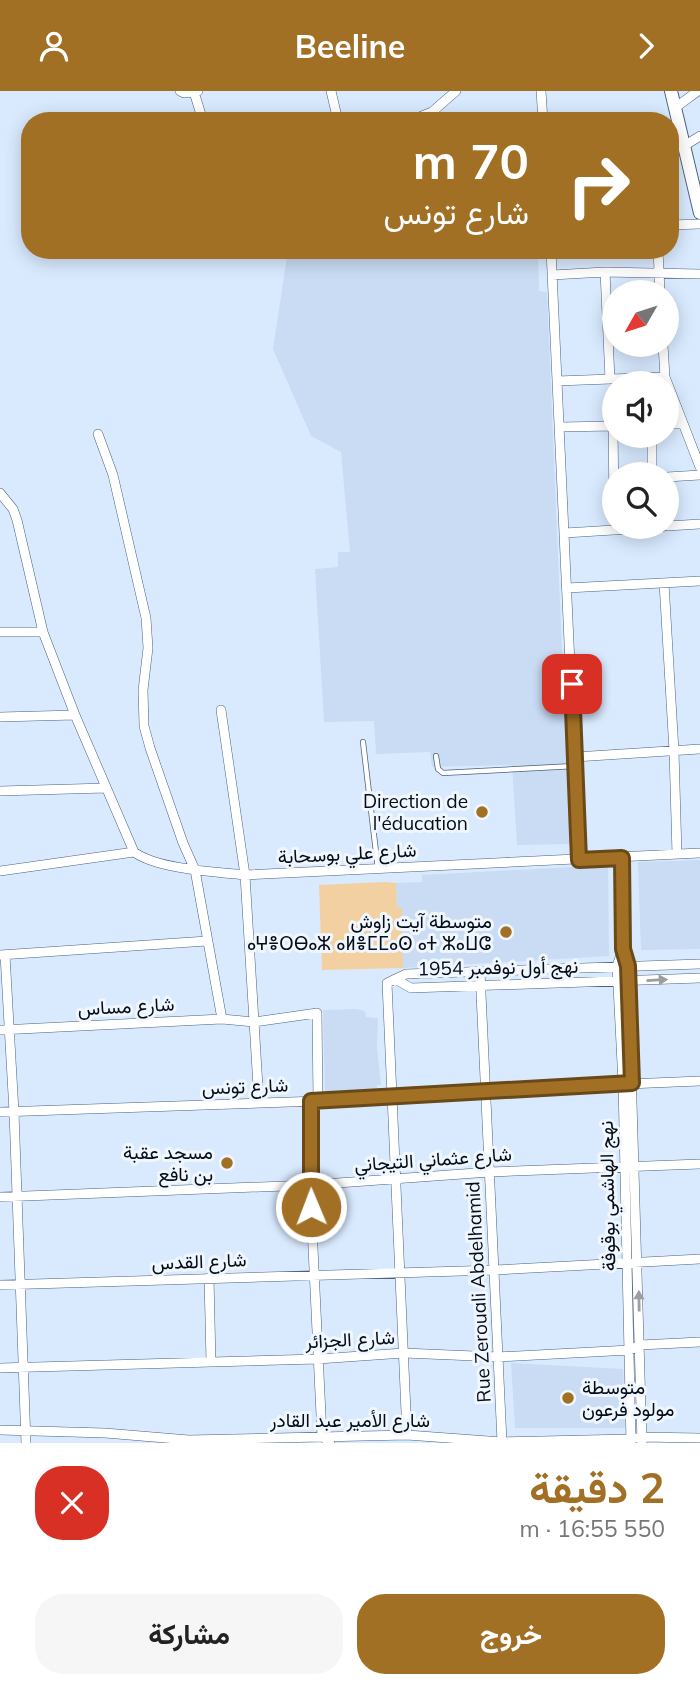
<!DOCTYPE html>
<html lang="ar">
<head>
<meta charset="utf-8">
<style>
  body { margin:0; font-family:Mulish,Vazirmatn,"Noto Sans Tifinagh",sans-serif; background:#f6f6f6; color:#222; direction:rtl; height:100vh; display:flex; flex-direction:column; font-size:26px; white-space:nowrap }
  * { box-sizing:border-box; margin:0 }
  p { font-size:23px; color:#767676 }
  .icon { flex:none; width:38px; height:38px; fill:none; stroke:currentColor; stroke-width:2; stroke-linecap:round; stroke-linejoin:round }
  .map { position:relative; height:1352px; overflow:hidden; direction:ltr }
  .drawer { display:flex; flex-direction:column; background:#fff; flex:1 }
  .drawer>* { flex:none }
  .guide { position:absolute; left:21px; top:21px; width:658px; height:147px; border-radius:28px; box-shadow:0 4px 18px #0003; direction:rtl; background:#a17025; color:#fff; overflow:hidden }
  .needle { width:46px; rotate:231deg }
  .buttons { position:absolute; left:602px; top:189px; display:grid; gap:14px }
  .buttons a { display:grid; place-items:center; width:77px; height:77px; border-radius:50%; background:#fff; box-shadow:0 4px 18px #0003; font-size:35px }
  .pin { position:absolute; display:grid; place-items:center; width:60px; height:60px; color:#fff; margin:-30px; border-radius:14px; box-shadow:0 4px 10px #0006 }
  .me { position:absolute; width:77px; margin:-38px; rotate:359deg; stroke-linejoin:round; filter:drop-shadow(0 0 5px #0008) }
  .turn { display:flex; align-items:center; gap:24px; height:147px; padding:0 35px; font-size:32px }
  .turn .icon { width:91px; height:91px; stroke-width:2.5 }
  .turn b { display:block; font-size:49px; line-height:60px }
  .round { display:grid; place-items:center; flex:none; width:74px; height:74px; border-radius:28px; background:#f6f6f6 }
  .head { display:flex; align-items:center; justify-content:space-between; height:119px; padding:0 35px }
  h1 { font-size:42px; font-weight:700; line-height:52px; color:#a17025 }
  .button { display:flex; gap:14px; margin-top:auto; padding:14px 35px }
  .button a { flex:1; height:80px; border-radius:28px; background:#a17025; color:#fff; font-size:28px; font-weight:700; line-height:80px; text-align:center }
  .button a+a { background:#f6f6f6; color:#222 }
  header { display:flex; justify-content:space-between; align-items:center; height:91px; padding:0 35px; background:#a17025; color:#fff; font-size:32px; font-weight:700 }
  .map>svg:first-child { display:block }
  .built { fill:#c9dcf4 }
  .green { fill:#f2d0a2 }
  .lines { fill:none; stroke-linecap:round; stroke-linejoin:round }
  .lane-casing { stroke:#4a617f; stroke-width:6 }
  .street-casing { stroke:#4a617f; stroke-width:10 }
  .secondary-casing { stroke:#4a617f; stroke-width:14 }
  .lane { stroke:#fff; stroke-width:4.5 }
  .street { stroke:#fff; stroke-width:9 }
  .secondary { stroke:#fff; stroke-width:12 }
  .oneway { fill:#9b9ea2 }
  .route-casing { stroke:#694918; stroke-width:18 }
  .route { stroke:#a17025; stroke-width:12 }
  .poi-dot { fill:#a17025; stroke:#f0f6fd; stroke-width:2.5 }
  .labels { text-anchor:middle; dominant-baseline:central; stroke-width:6; stroke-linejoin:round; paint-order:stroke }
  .poi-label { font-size:19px; fill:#040c17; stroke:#f0f6fd; text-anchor:end }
  .street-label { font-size:19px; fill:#040c17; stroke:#f0f6fd }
</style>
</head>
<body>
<header><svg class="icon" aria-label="forward" viewBox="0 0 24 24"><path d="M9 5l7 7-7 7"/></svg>Beeline<svg class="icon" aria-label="person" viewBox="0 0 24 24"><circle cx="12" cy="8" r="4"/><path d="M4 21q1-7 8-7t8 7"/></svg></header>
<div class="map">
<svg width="700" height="1352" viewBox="0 0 700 1352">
  <rect width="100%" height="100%" fill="#d9eaff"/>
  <!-- built -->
  <path class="built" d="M 288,159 L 538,159 L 539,200 L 547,201 L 570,753 L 517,754 L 512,674 L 432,676 L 430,661 L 376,663 L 374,630 L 324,631 L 315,478 L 338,476 L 338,461 L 350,461 L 341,361 L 311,345 L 273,258 Z
    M 700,769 L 700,858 L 641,859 L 638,771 Z
    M 608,774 L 609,865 L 403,877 L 402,817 L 397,817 L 396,792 L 422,791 L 422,784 Z
    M 356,918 L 365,920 L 366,926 L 378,927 L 377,956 L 381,994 L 377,994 L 377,1001 L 325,1003 L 323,919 Z
    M 511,1272 L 623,1278 L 625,1337 L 515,1337 Z"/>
  <!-- green -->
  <path class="green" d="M 386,791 L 396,792 L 397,816 L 402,817 L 403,877 L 322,879 L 319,794 Z"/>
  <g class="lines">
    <defs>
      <path id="lane" d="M 363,651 L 378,778
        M 436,665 L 438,678 L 443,682 L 575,675"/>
      <path id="street" d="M 180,0 L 184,2 L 198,0
        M 331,0 L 338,30
        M 541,0 L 543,30
        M 194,1 L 203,30
        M 676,16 L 698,0
        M 410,30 L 432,21 L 456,0
        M 684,55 L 700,45
        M 670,134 L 700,133
        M 551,159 L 579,769
        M 658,159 L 660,201
        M 605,181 L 610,288
        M 552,184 L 605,181 L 700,183
        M 663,254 L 665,286 L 700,376
        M 557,290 L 665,286
        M 667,333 L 683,333
        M 613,335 L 614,414
        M 560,336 L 614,335
        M 98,343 L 113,384 L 146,527 L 148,557 L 143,599 L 144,635 L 150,657 L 183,752 L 195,779 L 222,928
        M 652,345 L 652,383
        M 667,386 L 700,384
        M 0,402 L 13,418 L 17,429 L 43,541 L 75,624 L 134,761
        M 667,435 L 700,433
        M 565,442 L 662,436
        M 664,492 L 674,660 L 677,763
        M 567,497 L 700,490
        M 0,541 L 43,541
        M 221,619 L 245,784 L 259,1012
        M 0,626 L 75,624
        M 575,666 L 700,658
        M 0,700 L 106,697
        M 622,767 L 623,858 L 628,875 L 642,1352
        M 0,780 L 134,761 C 157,778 215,781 245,784 L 700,762
        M 623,858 L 617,875 L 623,992 L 631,1352
        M 0,864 L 207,850
        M 5,864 L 14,1021 L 26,1352
        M 480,881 L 502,1351
        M 395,888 L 411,897 L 700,887
        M 0,939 L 222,928 L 254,931 L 317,922 L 318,1010
        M 311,1010 L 310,1094 L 322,1345 L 330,1352
        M 0,1021 L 318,1010 L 485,999 L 700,990
        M 0,1106 L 310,1094 L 490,1081 L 700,1073
        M 209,1187 L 211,1271
        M 0,1194 L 495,1179 L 700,1168
        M 0,1277 L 318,1268 L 404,1262 L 498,1266 L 630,1259 L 640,1254 L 700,1251
        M 0,1339 L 105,1342 L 189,1349 L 407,1344 L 502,1351 L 630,1348 L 641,1346 L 700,1347
        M 407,1344 L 387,892 L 406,883 L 700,873"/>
      <path id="secondary" d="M 671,0 L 700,122"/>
    </defs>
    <!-- lane casing -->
    <use href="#lane" class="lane-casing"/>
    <!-- street casing -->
    <use href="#street" class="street-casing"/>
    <!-- secondary casing -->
    <use href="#secondary" class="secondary-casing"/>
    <!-- lane -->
    <use href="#lane" class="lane"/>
    <!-- street -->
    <use href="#street" class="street"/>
    <!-- secondary -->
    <use href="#secondary" class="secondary"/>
  </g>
  <!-- one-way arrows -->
  <defs><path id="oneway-solid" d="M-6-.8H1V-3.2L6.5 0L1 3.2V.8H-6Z" transform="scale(1.75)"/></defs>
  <g class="oneway">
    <use href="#oneway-solid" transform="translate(657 889) rotate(-3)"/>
    <use href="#oneway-solid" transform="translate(639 1210) rotate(-91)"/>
  </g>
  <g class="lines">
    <defs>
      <path id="route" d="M 311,1116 L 311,1010 L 632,992 L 628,875 L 623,858 L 622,767 L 579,769 L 572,593"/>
    </defs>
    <!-- route casing -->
    <use href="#route" class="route-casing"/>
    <!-- route -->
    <use href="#route" class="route"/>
  </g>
  <!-- markers -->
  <g class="poi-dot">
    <circle cx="482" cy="721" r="7"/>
    <circle cx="506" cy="841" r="7"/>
    <circle cx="227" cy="1072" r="7"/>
    <circle cx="568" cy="1307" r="7"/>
  </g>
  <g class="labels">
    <!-- poi labels -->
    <g class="poi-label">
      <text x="468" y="710">Direction de<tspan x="468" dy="22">l'éducation</tspan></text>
      <text x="492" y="830">متوسطة آيت زاوش<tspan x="492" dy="22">ⴰⵖⴻⵔⴱⴰⵣ ⴰⵍⴻⵎⵎⴰⵙ ⴰⵜ ⵣⴰⵡⵛ</tspan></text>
      <text x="213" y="1061">مسجد عقبة<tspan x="213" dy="22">بن نافع</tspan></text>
      <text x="582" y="1296" text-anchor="start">متوسطة<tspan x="582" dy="22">مولود فرعون</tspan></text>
    </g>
    <!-- street labels -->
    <g class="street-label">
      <text transform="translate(347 762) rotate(-3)">شارع علي بوسحابة</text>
      <text transform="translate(498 876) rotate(-1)">نهج أول نوفمبر 1954</text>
      <text transform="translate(126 915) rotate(-3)">شارع مساس</text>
      <text transform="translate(245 995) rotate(-2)">شارع تونس</text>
      <text transform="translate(433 1068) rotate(-4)">شارع عثماني التيجاني</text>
      <text transform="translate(607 1105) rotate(-91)">نهج الهاشمي بوقوفة</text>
      <text transform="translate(199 1170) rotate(-2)">شارع القدس</text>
      <text transform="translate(478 1201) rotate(-93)">Rue Zerouali Abdelhamid</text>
      <text transform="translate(350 1248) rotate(-3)">شارع الجزائر</text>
      <text x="350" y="1329">شارع الأمير عبد القادر</text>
    </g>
  </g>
</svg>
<div class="buttons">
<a><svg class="needle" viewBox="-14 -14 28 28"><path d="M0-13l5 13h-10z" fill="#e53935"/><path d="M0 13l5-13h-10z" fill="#767676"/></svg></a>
<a><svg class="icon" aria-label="sound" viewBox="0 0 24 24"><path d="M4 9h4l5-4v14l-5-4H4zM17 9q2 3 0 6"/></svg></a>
<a><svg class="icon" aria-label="search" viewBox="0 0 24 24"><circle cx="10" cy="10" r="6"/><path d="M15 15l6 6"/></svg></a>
</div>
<div class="pin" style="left:572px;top:593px;background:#d93025"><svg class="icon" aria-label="arrive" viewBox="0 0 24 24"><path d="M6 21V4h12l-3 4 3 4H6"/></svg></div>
<svg class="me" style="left:311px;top:1116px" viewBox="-20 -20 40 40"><circle r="17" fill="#a17025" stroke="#fff" stroke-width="3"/><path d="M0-11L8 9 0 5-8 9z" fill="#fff"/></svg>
<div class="guide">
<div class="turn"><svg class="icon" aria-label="right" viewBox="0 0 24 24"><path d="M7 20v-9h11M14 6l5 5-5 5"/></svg><div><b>70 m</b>شارع تونس</div></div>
</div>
</div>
<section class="drawer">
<div class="head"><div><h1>2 دقيقة</h1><p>550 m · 16:55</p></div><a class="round" style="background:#d93025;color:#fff"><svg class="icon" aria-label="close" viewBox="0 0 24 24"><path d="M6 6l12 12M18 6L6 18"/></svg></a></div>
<div class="button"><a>خروج</a><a>مشاركة</a></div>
</section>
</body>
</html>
